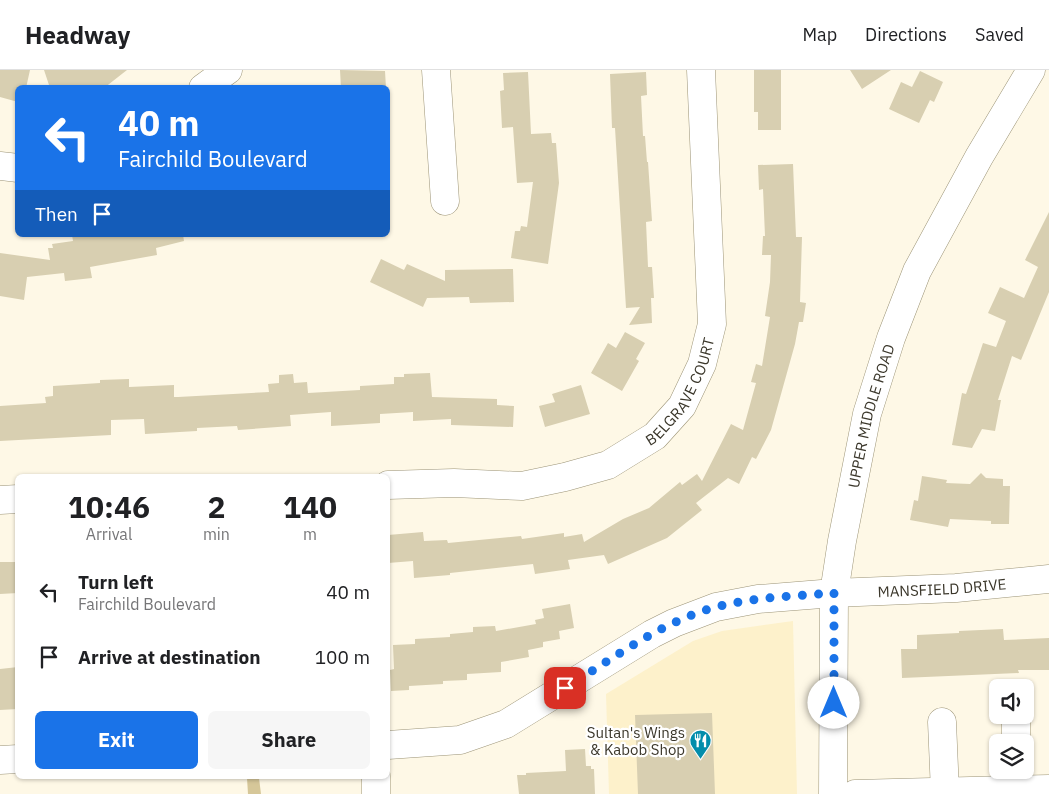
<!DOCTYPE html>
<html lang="en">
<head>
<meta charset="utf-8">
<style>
  body { margin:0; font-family:"IBM Plex Sans",sans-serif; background:#f6f6f6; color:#202124; height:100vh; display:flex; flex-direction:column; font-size:19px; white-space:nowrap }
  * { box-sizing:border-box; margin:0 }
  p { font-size:16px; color:#757577 }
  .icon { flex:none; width:28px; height:28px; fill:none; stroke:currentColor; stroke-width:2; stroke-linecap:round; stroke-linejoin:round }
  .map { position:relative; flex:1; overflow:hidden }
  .details { position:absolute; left:15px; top:404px; width:375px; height:305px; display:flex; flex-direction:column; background:#fff; border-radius:8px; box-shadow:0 1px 4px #0004 }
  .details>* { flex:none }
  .guide { position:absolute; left:15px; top:15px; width:375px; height:152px; border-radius:8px; box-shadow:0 1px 4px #0004; background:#1a73e8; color:#fff; overflow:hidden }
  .tools { position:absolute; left:989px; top:609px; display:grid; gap:10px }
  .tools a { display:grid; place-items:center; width:45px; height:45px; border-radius:8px; background:#fff; box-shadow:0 1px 4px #0004; font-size:25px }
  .pin { position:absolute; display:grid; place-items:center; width:42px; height:42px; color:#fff; margin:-21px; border-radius:10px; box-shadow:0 2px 8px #0006 }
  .me { position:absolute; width:55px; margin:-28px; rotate:0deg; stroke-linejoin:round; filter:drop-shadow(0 0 4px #0008) }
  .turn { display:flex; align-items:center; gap:18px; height:105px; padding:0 20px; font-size:22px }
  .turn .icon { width:65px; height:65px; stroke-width:2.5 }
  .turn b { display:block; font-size:35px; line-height:42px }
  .then { display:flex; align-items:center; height:48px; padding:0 20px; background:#0003; gap:10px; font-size:19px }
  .eta { display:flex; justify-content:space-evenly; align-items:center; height:85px; text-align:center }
  .eta b { font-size:30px; font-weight:700; line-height:35px }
  .cta { display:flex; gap:10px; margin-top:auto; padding:10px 20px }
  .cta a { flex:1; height:58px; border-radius:8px; background:#1a73e8; color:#fff; font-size:20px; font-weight:700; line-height:58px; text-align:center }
  .cta a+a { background:#f6f6f6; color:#202124 }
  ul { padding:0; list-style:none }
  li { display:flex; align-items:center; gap:15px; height:65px; padding:0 20px }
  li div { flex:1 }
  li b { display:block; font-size:19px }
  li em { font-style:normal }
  header { display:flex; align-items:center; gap:30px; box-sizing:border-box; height:70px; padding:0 25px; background:#fff; border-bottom:1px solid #e0e0e0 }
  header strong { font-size:24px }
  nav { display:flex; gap:28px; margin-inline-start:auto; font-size:18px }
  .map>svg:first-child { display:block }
  .built { fill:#fdf1cb }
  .green { fill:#d6c799 }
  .building { fill:#d8cfb1 }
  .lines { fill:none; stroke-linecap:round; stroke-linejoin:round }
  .minor-casing { stroke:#9c9477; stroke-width:29 }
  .minor { stroke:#fff; stroke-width:28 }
  .route { stroke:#1a73e8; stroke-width:9; stroke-dasharray:0 16.2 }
  .labels { text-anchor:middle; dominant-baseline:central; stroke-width:4.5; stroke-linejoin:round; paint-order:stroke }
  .street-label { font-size:15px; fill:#3b372b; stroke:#fff }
  .poi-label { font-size:15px; fill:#3b372b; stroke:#fff; text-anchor:end }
</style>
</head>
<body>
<header>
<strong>Headway</strong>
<nav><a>Map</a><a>Directions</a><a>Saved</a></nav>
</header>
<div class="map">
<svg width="1049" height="724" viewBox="0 0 1049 724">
  <rect width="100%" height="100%" fill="#fef8e6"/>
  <!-- built -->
  <path class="built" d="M 793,551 L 797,724 L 609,724 L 606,624 L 693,571 L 722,561 Z"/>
  <!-- green -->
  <path class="green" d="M 259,708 L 261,724 L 248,724 L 247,708 Z"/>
  <!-- building -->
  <path class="building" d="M 0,0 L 30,0 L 26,18 L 18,18 L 18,32 L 0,27 Z
    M 44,0 L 127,0 L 104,18 L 50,18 Z
    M 340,0 L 385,1 L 386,18 L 341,18 Z
    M 754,0 L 781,0 L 781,60 L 758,60 L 758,42 L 754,42 Z
    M 850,0 L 891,0 L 862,19 Z
    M 920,1 L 943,12 L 934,32 L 930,30 L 919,53 L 889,39 L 901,12 L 912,17 Z
    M 528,2 L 531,64 L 551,63 L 552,73 L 556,73 L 559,113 L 548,194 L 511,188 L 515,161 L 520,161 L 521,156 L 527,157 L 533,112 L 517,113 L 513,57 L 502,58 L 500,21 L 504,20 L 503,3 Z
    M 646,2 L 647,25 L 641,26 L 643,66 L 645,66 L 647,92 L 648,92 L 652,151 L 646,152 L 648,197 L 652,197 L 654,228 L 651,228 L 652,253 L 629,255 L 640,237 L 626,238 L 615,58 L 612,58 L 610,4 Z
    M 793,94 L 796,167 L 802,167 L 800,232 L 806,233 L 803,252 L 799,252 L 795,274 L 771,360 L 756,389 L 752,387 L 739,414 L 728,408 L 696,433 L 702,440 L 667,468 L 608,494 L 604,485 L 568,490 L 570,499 L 535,504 L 533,494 L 450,503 L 450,505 L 414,508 L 413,491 L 388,493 L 388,465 L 423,462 L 424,471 L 447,470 L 448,473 L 521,466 L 522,469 L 564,463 L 564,467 L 582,464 L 584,472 L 623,449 L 649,438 L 680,412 L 682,415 L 697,404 L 702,411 L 731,354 L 743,360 L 756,313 L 751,312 L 756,294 L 762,296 L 770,247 L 765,246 L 770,212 L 771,185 L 762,185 L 763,166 L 765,166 L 763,119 L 759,120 L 758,95 Z
    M 1049,142 L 1049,222 L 1021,290 L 1012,286 L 998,330 L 1001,330 L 995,361 L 982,359 L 972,378 L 952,375 L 962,323 L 966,324 L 983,273 L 996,277 L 1006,251 L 988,243 L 1000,217 L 1024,228 L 1038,197 L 1025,190 Z
    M 72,165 L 183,165 L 184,171 L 156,178 L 157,185 L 90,197 L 92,208 L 65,211 L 64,203 L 27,207 L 24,230 L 0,226 L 0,183 L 50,190 L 48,178 L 53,178 L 52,174 L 73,171 Z
    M 381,189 L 404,200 L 407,194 L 445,211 L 445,200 L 513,199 L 514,232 L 470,233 L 469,227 L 427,228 L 423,237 L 370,212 Z
    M 625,262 L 645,273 L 636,289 L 639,291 L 622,321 L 591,303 L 608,273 L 616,278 Z
    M 430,303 L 432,327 L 497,329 L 497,335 L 514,336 L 513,357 L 451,355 L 451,349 L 413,351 L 413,342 L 380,344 L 380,353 L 331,356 L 331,342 L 290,345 L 291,356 L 238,360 L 237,356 L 197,358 L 197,361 L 145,364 L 144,349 L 111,350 L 111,365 L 0,371 L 0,336 L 46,333 L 45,327 L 53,326 L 53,316 L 100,313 L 100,310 L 129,309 L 129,317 L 174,315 L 174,327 L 178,327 L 269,322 L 268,314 L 279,313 L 279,305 L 293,304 L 294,313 L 307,312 L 308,323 L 360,320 L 360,316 L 394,314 L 394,307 L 404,307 L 404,304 Z
    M 581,315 L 590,344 L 545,357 L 539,336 L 555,332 L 552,324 Z
    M 981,403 L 986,408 L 1003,409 L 1003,416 L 1010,416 L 1009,454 L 991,454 L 991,451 L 950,449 L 948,457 L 910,450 L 914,430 L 918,431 L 922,406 L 947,410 L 946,413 L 970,414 Z
    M 0,492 L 18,492 L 18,523 L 0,524 Z
    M 570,534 L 574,558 L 559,561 L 560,569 L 543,572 L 543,577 L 528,580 L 529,587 L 501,592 L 501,602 L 467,604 L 467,610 L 443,611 L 443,614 L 409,616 L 409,620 L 391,621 L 390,600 L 394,599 L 393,575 L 415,574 L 415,569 L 450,567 L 450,564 L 473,562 L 473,557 L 495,556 L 496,561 L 536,554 L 535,550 L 544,548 L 542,539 Z
    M 1003,559 L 1004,570 L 1049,568 L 1049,600 L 1018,600 L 1019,603 L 902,608 L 901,579 L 917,579 L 917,565 L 959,563 L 959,561 Z
    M 18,597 L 18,639 L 0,640 L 0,599 Z
    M 712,643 L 715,724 L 638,724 L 635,645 Z
    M 585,679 L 586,696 L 591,696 L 591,699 L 594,699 L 595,724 L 519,724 L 517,705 L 526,705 L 526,703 L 566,701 L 565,680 Z"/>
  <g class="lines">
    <defs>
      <g id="minor">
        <path d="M 436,0 L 445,131"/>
        <path d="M 203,18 L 228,0"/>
        <path d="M 0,96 L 18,98"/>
        <path id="s1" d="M 388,415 L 454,413 L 522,416 L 565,407 L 608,395 L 655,366 L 682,336 L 702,294 L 712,254 L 701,0"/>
        <path d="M 0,430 L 18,429"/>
        <path d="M 942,652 L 945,722"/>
        <path d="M 1016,672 L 1016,645"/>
        <path id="s2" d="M 388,675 L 460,670 L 506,654 L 652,564 L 674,553 L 716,537 L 758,529 L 834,523 L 956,518 L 1049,509"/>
        <path d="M 0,690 L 18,689"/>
        <path d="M 376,706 L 376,724"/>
        <path id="s3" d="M 833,724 L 834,523 L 842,471 L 867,344 L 891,268 L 917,201 L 979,87 L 1031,0"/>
        <path d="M 855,724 L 1049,719"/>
      </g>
    </defs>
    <!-- minor casing -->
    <use href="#minor" class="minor-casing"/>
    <!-- minor -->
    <use href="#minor" class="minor"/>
  </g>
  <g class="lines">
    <!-- route -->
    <path class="route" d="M 565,618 C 614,588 661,552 716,537 C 755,527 795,526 834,523 L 834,633"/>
  </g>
  <!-- icons -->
  <defs>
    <symbol id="restaurant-pin" viewBox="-11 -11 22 30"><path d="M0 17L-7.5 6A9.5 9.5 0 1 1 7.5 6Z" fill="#038dab" stroke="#fff"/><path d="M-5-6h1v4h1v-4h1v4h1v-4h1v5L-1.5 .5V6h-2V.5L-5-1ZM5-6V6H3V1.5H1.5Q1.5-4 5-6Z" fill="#fff"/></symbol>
  </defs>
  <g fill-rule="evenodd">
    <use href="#restaurant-pin" x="688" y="658" width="25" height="34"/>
  </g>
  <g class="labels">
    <!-- street labels -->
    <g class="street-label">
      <text stroke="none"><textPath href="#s1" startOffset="330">BELGRAVE COURT</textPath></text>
      <text stroke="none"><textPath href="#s3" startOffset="382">UPPER MIDDLE ROAD</textPath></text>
      <text stroke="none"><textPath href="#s2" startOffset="589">MANSFIELD DRIVE</textPath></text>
    </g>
    <!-- poi labels -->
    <g class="poi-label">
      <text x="685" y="662">Sultan's Wings<tspan x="685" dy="17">&amp; Kabob Shop</tspan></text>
    </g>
  </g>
</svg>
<div class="tools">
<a><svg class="icon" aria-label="sound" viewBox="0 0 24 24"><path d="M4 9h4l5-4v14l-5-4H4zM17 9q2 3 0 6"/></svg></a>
<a><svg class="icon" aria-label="layers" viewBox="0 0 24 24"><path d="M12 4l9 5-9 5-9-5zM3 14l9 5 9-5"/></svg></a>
</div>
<div class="pin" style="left:565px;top:618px;background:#d93025"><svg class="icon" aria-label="arrive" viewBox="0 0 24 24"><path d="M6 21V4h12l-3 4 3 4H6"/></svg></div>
<svg class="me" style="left:834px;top:633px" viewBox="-20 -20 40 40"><circle r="19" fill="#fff"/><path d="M0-13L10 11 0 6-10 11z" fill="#1a73e8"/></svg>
<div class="guide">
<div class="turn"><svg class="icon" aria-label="left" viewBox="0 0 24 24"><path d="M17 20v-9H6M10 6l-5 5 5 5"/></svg><div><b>40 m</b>Fairchild Boulevard</div></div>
<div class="then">Then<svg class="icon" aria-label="arrive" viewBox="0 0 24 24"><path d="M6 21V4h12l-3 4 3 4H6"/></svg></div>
</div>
<section class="details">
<div class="eta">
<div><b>10:46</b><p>Arrival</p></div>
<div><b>2</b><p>min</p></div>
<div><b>140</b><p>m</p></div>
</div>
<ul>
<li><svg class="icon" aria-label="left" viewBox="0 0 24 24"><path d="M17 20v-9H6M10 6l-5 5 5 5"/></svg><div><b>Turn left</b><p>Fairchild Boulevard</p></div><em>40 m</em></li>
<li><svg class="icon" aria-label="arrive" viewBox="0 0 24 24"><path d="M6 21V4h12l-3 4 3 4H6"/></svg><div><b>Arrive at destination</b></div><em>100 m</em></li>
</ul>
<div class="cta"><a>Exit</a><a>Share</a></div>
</section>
</div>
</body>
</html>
